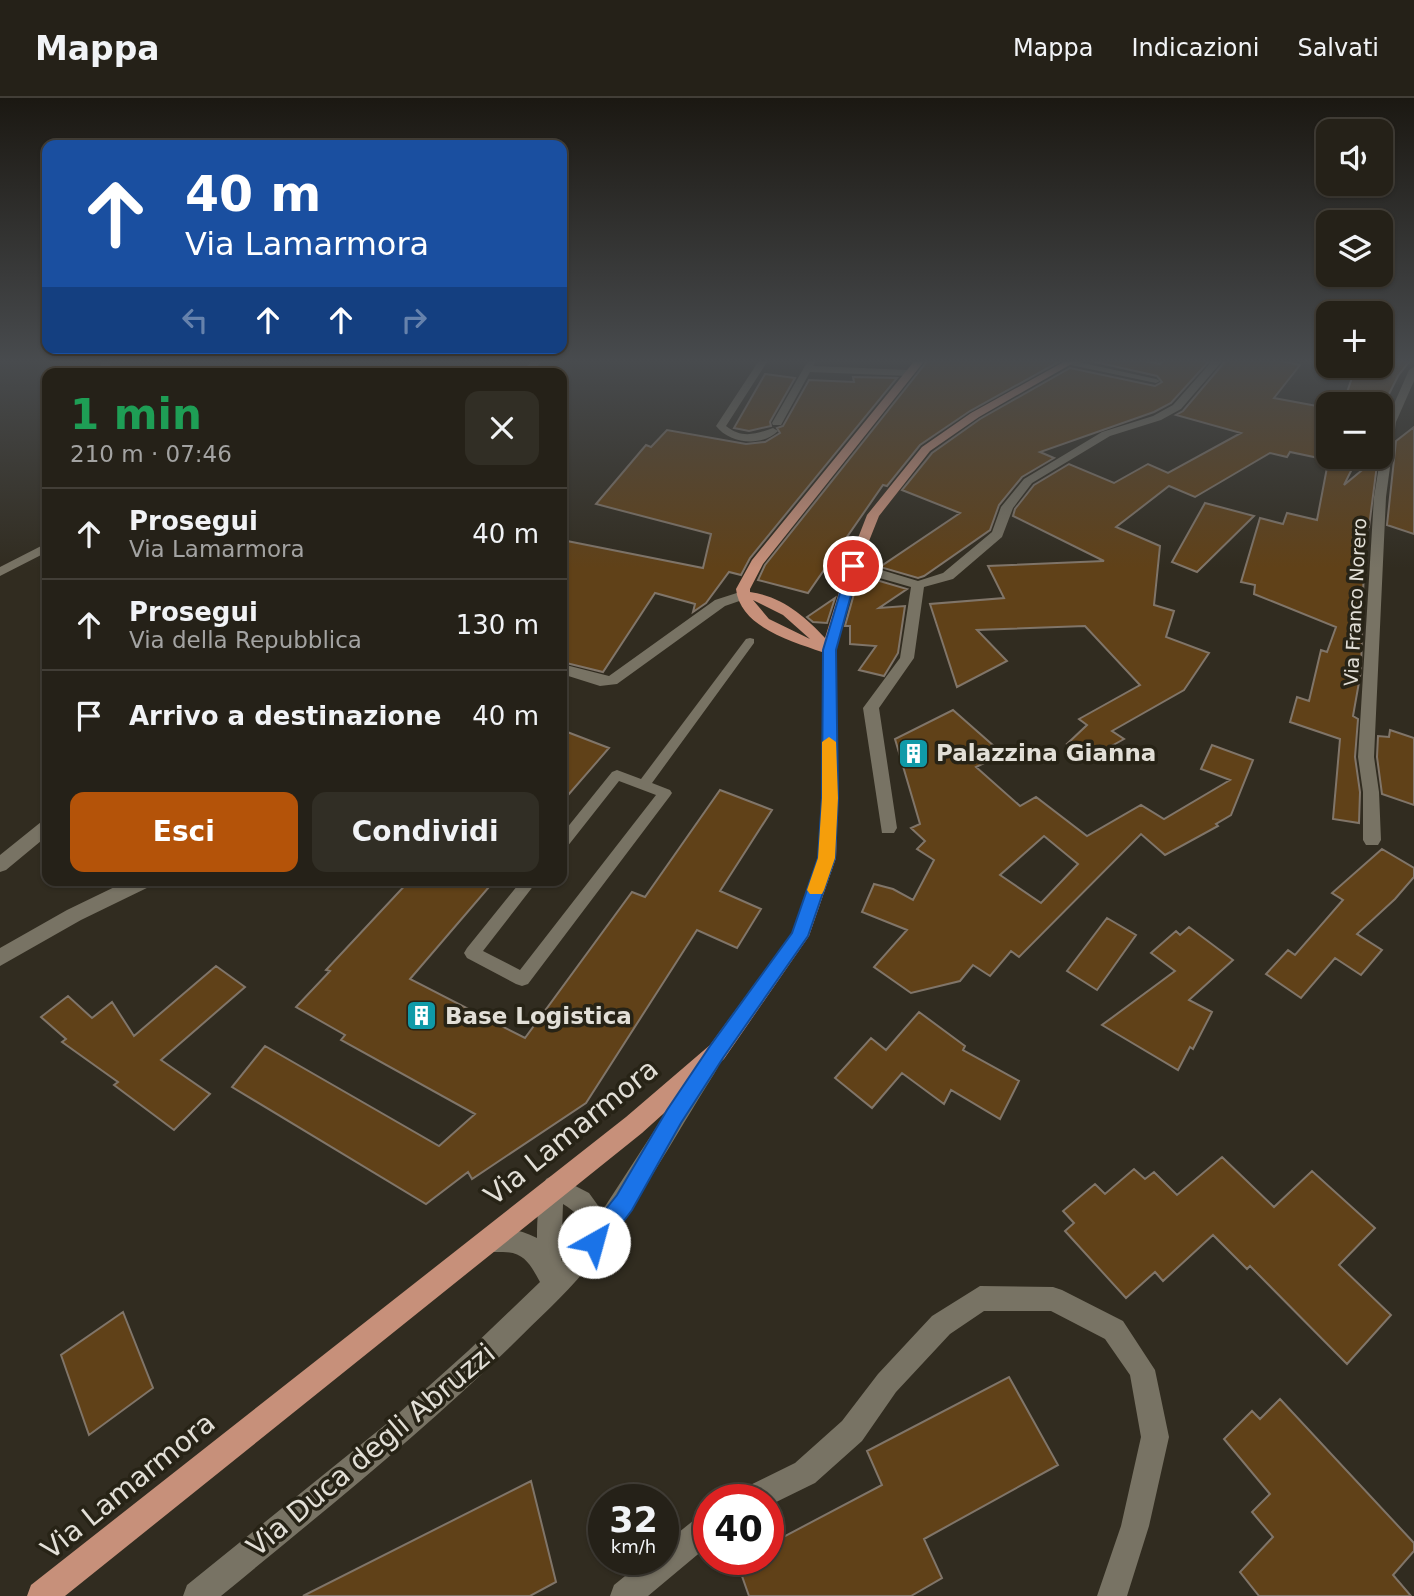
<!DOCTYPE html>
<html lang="it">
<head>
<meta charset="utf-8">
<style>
  body { margin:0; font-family:"DejaVu Sans",sans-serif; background:#312e25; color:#f1f3f6; height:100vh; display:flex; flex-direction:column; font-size:26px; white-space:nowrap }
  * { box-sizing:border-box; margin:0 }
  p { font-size:23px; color:#a3a3a2 }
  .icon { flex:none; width:38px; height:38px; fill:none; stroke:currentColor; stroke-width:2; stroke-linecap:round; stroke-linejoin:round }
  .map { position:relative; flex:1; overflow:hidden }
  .panel { position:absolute; left:42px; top:270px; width:525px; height:518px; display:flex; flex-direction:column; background:#252118; border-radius:14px; box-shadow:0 2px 5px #0004,0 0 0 2px #423e37 }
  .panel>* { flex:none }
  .guide { position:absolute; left:42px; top:42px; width:525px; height:214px; border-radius:14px; box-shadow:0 2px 5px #0004,0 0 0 2px #423e37; background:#1a4fa0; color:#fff; overflow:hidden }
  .fabs { position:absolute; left:1316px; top:21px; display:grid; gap:14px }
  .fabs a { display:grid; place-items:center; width:77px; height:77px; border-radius:14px; background:#252118; box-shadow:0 2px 5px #0004,0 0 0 2px #423e37; font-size:35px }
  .speed { position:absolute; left:588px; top:1386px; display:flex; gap:14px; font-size:35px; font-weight:700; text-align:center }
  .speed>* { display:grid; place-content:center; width:91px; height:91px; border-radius:50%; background:#252118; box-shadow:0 2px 5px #0004,0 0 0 2px #423e37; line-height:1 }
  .speed small { font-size:18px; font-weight:400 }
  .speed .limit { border:10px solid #d22; background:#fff; color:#111 }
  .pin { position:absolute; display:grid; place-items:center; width:60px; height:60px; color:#fff; margin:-30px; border:4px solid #fff; border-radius:50%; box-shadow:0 2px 7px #0007 }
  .me { position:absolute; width:77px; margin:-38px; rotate:38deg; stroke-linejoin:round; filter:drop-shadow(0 0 5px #0008) }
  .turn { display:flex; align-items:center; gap:24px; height:147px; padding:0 28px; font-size:32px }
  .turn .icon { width:91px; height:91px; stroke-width:2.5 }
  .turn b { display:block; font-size:49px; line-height:60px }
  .lanes { display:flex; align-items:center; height:66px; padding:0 28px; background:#0003; justify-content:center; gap:35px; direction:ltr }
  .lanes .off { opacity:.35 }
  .round { display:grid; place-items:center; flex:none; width:74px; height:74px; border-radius:14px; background:#312e25 }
  .headline { display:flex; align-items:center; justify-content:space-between; height:119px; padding:0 28px }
  h1 { font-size:42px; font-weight:700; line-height:52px; color:#1e9e55 }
  .button { display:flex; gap:14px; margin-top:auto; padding:14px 28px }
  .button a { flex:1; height:80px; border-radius:14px; background:#b45309; color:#fff; font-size:28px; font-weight:700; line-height:80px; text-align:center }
  .button a+a { background:#312e25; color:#f1f3f6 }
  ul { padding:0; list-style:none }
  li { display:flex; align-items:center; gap:21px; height:91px; padding:0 28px; border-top:2px solid #423e37 }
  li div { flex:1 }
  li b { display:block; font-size:26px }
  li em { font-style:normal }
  header { display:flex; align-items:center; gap:42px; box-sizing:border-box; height:98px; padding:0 35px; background:#252118; border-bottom:2px solid #423e37 }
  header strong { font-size:33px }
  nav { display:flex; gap:38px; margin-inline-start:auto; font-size:24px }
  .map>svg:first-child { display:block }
  .building { fill:#604118; stroke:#807569; stroke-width:2; fill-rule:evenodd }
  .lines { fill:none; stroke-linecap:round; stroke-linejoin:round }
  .service { fill:#787364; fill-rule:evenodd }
  .minor { fill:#787364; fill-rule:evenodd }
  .tertiary { fill:#787364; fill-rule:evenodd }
  .primary { fill:#c7907a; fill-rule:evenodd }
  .route { fill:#1a73e8; stroke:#114b97; stroke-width:2 }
  .slow { fill:#f59e0b }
  .labels { text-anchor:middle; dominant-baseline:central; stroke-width:7; stroke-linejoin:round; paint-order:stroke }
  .far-street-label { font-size:19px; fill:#e2dfd7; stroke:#272316 }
  .poi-label { font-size:23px; font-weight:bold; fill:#e2dfd7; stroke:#272316; text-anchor:start }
  .near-street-label { font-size:28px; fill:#e2dfd7; stroke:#272316 }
</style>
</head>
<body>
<header>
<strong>Mappa</strong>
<nav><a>Mappa</a><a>Indicazioni</a><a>Salvati</a></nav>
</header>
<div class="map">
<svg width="1414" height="1498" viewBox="0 0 1414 1498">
  <rect width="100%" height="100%" fill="#312c20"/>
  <!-- building -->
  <path class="building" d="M 929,261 L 1064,261 L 970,313 L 920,347 L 887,388 L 883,387 L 808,495 L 758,482 L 765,467 Z
    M 1082,261 L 1135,261 L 1160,266 L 1164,261 L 1211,261 L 1171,305 L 1154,314 L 1040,354 L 1054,360 L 1022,379 L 999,407 L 990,432 L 924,478 L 918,480 L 880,469 L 960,415 L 902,392 L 932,355 L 980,321 L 1070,270 L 1155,288 L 1162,284 L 1157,278 Z
    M 1227,261 L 1272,261 L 1300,267 L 1274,300 L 1328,310 L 1328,362 L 1290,354 L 1287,359 L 1270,355 L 1195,399 L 1169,388 L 1116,429 L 1160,448 L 1154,507 L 1174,513 L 1166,539 L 1209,555 L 1184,592 L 1112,633 L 1124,641 L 1088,661 L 1067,646 L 1087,627 L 1079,621 L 1140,587 L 1085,528 L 977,532 L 1007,563 L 957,589 L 930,506 L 1004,500 L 988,468 L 1104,463 L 1013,418 L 1015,411 L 1034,387 L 1069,366 L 1114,385 L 1148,366 L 1168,375 L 1241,335 L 1176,317 L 1183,313 Z
    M 1381,261 L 1411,261 L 1398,278 L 1384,306 L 1343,306 L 1356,268 L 1381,268 Z
    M 765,276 L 795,280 L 770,324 L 771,328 L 749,333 L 734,330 Z
    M 853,279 L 897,280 L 750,460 L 741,477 L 729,474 L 706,505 L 693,514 L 695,506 L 655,495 L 603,574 L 562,564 L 562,442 L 703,470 L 711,436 L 596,406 L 646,347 L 651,349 L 667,332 L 746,346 L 765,344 L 780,335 L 777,330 L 783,328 L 809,282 L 854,284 Z
    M 1414,329 L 1414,436 L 1387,427 L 1396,343 Z
    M 1329,359 L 1358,359 L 1344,387 L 1378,359 L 1369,429 L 1365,428 L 1361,573 L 1353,618 L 1358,621 L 1355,659 L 1360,694 L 1359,725 L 1333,721 L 1340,641 L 1290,624 L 1297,599 L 1309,603 L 1321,552 L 1327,554 L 1336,529 L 1254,496 L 1255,487 L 1241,484 L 1260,420 L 1283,426 L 1287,415 L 1317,422 Z
    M 1205,405 L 1254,418 L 1197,474 L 1172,464 Z
    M 866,479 L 907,491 L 879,510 L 905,508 L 898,555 L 884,578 L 859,572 L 876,548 L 850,546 L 850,528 L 845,528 L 857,485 Z
    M 835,500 L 827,525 L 813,524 L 807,519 Z
    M 953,612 L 1003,656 L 976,669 L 1020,708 L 1036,699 L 1087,738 L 1141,707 L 1164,721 L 1230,682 L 1201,671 L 1212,647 L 1253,662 L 1231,717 L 1216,726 L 1218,728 L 1165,757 L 1141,736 L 1019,859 L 1011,853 L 990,878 L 973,867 L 960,883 L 911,895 L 874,869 L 907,832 L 862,814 L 874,786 L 893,791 L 913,802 L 934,762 L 917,751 L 925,743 L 911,730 L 920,726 L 895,641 ZM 1044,738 L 1078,766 L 1041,805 L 1000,777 Z
    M 562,632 L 609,650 L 562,704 Z
    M 1390,632 L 1414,640 L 1414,707 L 1382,696 L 1377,659 L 1378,638 L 1389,639 Z
    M 720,692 L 772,712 L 720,793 L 761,811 L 737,850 L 697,832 L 586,1005 L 472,1081 L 468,1074 L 426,1106 L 232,989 L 265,948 L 439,1048 L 475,1016 L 341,942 L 345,937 L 296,909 L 330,873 L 326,872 L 410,782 L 495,782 L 410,881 L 525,940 L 632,794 L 645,799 Z
    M 1382,751 L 1414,770 L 1414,779 L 1395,801 L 1357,836 L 1382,852 L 1361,877 L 1335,860 L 1301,900 L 1266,876 L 1288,852 L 1295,857 L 1343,802 L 1332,795 Z
    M 1107,820 L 1136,837 L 1097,892 L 1067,873 Z
    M 1189,829 L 1233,862 L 1189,902 L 1212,914 L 1193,951 L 1190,949 L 1178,972 L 1102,927 L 1175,873 L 1151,855 L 1176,833 L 1180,837 Z
    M 216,868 L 245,889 L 161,962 L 210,996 L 174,1032 L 114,987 L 118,984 L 62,944 L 66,941 L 41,919 L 68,898 L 92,920 L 112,904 L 134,938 Z
    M 919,914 L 965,948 L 963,952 L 1019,983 L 1000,1021 L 951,992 L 944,1006 L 902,975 L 872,1010 L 835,980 L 871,940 L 886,952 Z
    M 1222,1059 L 1274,1109 L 1312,1073 L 1375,1130 L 1339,1167 L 1391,1217 L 1347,1266 L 1250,1168 L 1247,1171 L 1213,1137 L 1163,1183 L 1155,1174 L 1126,1200 L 1065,1133 L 1074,1125 L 1063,1113 L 1095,1086 L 1105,1096 L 1134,1071 L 1145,1081 L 1154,1074 L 1177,1097 Z
    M 123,1214 L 153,1290 L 89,1337 L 61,1257 Z
    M 1009,1279 L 1058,1367 L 924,1441 L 942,1480 L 911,1498 L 749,1498 L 736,1461 L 768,1461 L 768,1447 L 882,1387 L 867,1353 Z
    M 1280,1301 L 1414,1445 L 1414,1453 L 1393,1477 L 1411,1498 L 1259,1498 L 1240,1474 L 1273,1439 L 1252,1414 L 1270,1396 L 1224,1341 L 1252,1313 L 1260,1321 Z
    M 531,1383 L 556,1484 L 530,1498 L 303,1498 Z"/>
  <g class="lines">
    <!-- service -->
    <path class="service" d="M 1069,262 L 1156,281 L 1160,283 L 1156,285 L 1066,266 L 1066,262 Z
      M 750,540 L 754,541 L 754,545 L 652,685 L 670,692 L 672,695 L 670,698 L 528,886 L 522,888 L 516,886 L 467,860 L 464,855 L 467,850 L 522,782 L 538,782 L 483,853 L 520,872 L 656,697 L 619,683 L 567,749 L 562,750 L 562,736 L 612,674 L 617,672 L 641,681 L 746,541 Z"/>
    <!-- minor -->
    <path class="minor" d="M 101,261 L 111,261 L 109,275 L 100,273 Z
      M 535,261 L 545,261 L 531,274 L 512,275 L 525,270 Z
      M 760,261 L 769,261 L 726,328 C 742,341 756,336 773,330 L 778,333 C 762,349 730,346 716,328 Z
      M 809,261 L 818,261 L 813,268 L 909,272 L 914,275 L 909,278 L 810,274 L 781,327 L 773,327 L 772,325 Z
      M 1214,261 L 1224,261 L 1181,311 L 1161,322 L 1110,338 L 1032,385 L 1013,410 L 1002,439 L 953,481 L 924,489 L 914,560 L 879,610 L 897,730 L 894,735 L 882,735 L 863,610 L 900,560 L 911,489 L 848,471 L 848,465 L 858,465 L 918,483 L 943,475 L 992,434 L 1001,409 L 1024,381 L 1102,334 L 1153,318 L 1173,307 Z
      M 1414,269 L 1414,283 L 1396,324 L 1386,399 L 1374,659 L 1379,694 L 1381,742 L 1378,747 L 1366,747 L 1363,742 L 1363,694 L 1358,659 L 1374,399 L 1386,324 L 1409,272 Z
      M 47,445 L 47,454 L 0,478 L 0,469 Z
      M 743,493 L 750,497 L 748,500 L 725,508 L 617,586 L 600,588 L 562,576 L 562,566 L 609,578 L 715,502 Z
      M 47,723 L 47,738 L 6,772 L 0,774 L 0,757 L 41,724 Z
      M 129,782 L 156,782 L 153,787 L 81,822 L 0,868 L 0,850 L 67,812 Z"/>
    <!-- tertiary -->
    <path class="tertiary" d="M 707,959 L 714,962 L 718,969 L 714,976 C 673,1041 636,1110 587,1170 C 565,1197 538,1221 513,1246 C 421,1336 320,1416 221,1498 L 183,1498 L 187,1487 L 390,1323 L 468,1253 L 540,1184 C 531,1168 525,1154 503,1154 C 494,1154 489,1155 481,1151 L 477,1143 L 481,1135 C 500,1127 519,1131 537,1140 C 537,1120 538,1100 546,1081 L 554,1077 L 589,1095 L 602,1113 L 700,962 ZM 563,1106 C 576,1114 584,1121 583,1138 L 561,1163 Z
      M 980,1188 L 1053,1189 L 1062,1192 L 1123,1223 L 1155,1272 L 1169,1339 L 1149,1428 L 1127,1498 L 1097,1498 L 1121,1428 L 1141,1339 L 1130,1277 L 1105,1241 L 1051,1213 L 984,1213 L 950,1236 L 896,1294 L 862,1343 L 815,1385 L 768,1408 L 768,1402 L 736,1402 L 740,1392 L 795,1365 L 842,1323 L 878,1276 L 932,1218 Z
      M 709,1414 L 709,1447 L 648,1498 L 610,1498 L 614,1487 L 646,1461 L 663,1461 L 663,1447 L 699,1418 Z"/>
    <!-- primary -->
    <path class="primary" d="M 916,261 L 926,261 L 763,466 L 750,491 L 750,494 C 781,498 805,518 825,540 L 847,468 L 867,417 L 922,349 L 971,315 L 1069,261 L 1080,261 L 979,319 L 930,353 L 879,418 L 859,468 L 836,552 L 838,700 L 836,760 L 809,838 L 724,961 L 642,1035 L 65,1498 L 27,1498 L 31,1487 L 626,1019 L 710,947 L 792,835 L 818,760 L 822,700 L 822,554 C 791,543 740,529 736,491 L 752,462 ZM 753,502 L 783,517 L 810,541 L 769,521 Z"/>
  </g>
  <!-- sky -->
  <linearGradient id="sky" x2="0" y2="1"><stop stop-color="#1b1812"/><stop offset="0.56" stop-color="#484b4e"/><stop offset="1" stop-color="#484b4e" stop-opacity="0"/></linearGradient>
  <rect width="1414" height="470" fill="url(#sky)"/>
  <!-- route -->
  <path class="route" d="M 849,465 L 859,468 L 836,552 L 838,700 L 835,760 L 808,838 L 723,960 L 681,1025 L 632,1112 L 602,1152 L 594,1155 L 586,1152 L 583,1144 L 586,1136 L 617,1097 L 667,1012 L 710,948 L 792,835 L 818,760 L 822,700 L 823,552 Z"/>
  <!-- slow -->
  <path class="slow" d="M 829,639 L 836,644 L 838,700 L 835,760 L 824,792 L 822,796 L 810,796 L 807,792 L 818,760 L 822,700 L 822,644 Z"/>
  <!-- icons -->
  <defs>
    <symbol id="building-square" viewBox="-11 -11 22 22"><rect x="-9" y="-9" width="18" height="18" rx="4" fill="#0f9aa8" stroke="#272316"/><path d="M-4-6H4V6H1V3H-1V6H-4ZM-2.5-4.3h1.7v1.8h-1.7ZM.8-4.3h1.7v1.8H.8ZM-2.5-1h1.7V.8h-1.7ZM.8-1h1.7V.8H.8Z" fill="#fff"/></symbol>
  </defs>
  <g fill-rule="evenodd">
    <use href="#building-square" x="896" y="638" width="35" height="35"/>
    <use href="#building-square" x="404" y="900" width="35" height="35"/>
  </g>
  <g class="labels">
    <!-- far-street labels -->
    <g class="far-street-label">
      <text transform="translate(1355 504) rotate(-87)">Via Franco Norero</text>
    </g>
    <!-- poi labels -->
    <g class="poi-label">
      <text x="936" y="655">Palazzina Gianna</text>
      <text x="445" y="918">Base Logistica</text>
    </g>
    <!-- near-street labels -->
    <g class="near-street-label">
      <text transform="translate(571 1034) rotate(-39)">Via Lamarmora</text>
      <text transform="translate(371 1352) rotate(-40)">Via Duca degli Abruzzi</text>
      <text transform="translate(128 1388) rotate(-39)">Via Lamarmora</text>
    </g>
  </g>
</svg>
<div class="fabs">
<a><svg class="icon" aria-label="sound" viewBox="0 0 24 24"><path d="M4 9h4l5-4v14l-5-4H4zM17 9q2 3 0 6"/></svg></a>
<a><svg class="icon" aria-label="layers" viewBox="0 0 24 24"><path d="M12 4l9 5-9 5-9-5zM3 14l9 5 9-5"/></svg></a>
<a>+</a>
<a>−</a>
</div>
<div class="speed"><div>32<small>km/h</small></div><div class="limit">40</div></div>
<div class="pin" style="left:853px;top:468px;background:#d93025"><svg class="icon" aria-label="arrive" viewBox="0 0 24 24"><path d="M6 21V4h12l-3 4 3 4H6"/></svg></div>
<svg class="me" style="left:594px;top:1144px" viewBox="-20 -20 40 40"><circle r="19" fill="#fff"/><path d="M0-13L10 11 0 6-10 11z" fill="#1a73e8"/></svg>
<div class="guide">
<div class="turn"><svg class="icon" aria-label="ahead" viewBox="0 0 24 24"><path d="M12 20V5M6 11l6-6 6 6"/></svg><div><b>40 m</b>Via Lamarmora</div></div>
<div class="lanes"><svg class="icon off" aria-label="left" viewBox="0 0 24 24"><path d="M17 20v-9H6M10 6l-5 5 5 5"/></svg><svg class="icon" aria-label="ahead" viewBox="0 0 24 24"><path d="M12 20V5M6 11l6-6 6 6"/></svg><svg class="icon" aria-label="ahead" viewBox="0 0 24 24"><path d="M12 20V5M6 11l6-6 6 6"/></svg><svg class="icon off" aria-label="right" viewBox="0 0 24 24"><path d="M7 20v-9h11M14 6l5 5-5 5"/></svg></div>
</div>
<section class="panel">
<div class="headline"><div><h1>1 min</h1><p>210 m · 07:46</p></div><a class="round"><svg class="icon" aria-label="close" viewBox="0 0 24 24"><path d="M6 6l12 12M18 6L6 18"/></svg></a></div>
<ul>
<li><svg class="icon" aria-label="ahead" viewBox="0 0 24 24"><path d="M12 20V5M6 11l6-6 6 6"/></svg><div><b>Prosegui</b><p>Via Lamarmora</p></div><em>40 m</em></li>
<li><svg class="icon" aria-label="ahead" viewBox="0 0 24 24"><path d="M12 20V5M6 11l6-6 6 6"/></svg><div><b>Prosegui</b><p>Via della Repubblica</p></div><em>130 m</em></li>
<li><svg class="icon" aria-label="arrive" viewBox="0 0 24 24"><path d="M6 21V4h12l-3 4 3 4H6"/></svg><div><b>Arrivo a destinazione</b></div><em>40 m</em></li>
</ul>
<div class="button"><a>Esci</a><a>Condividi</a></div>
</section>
</div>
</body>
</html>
